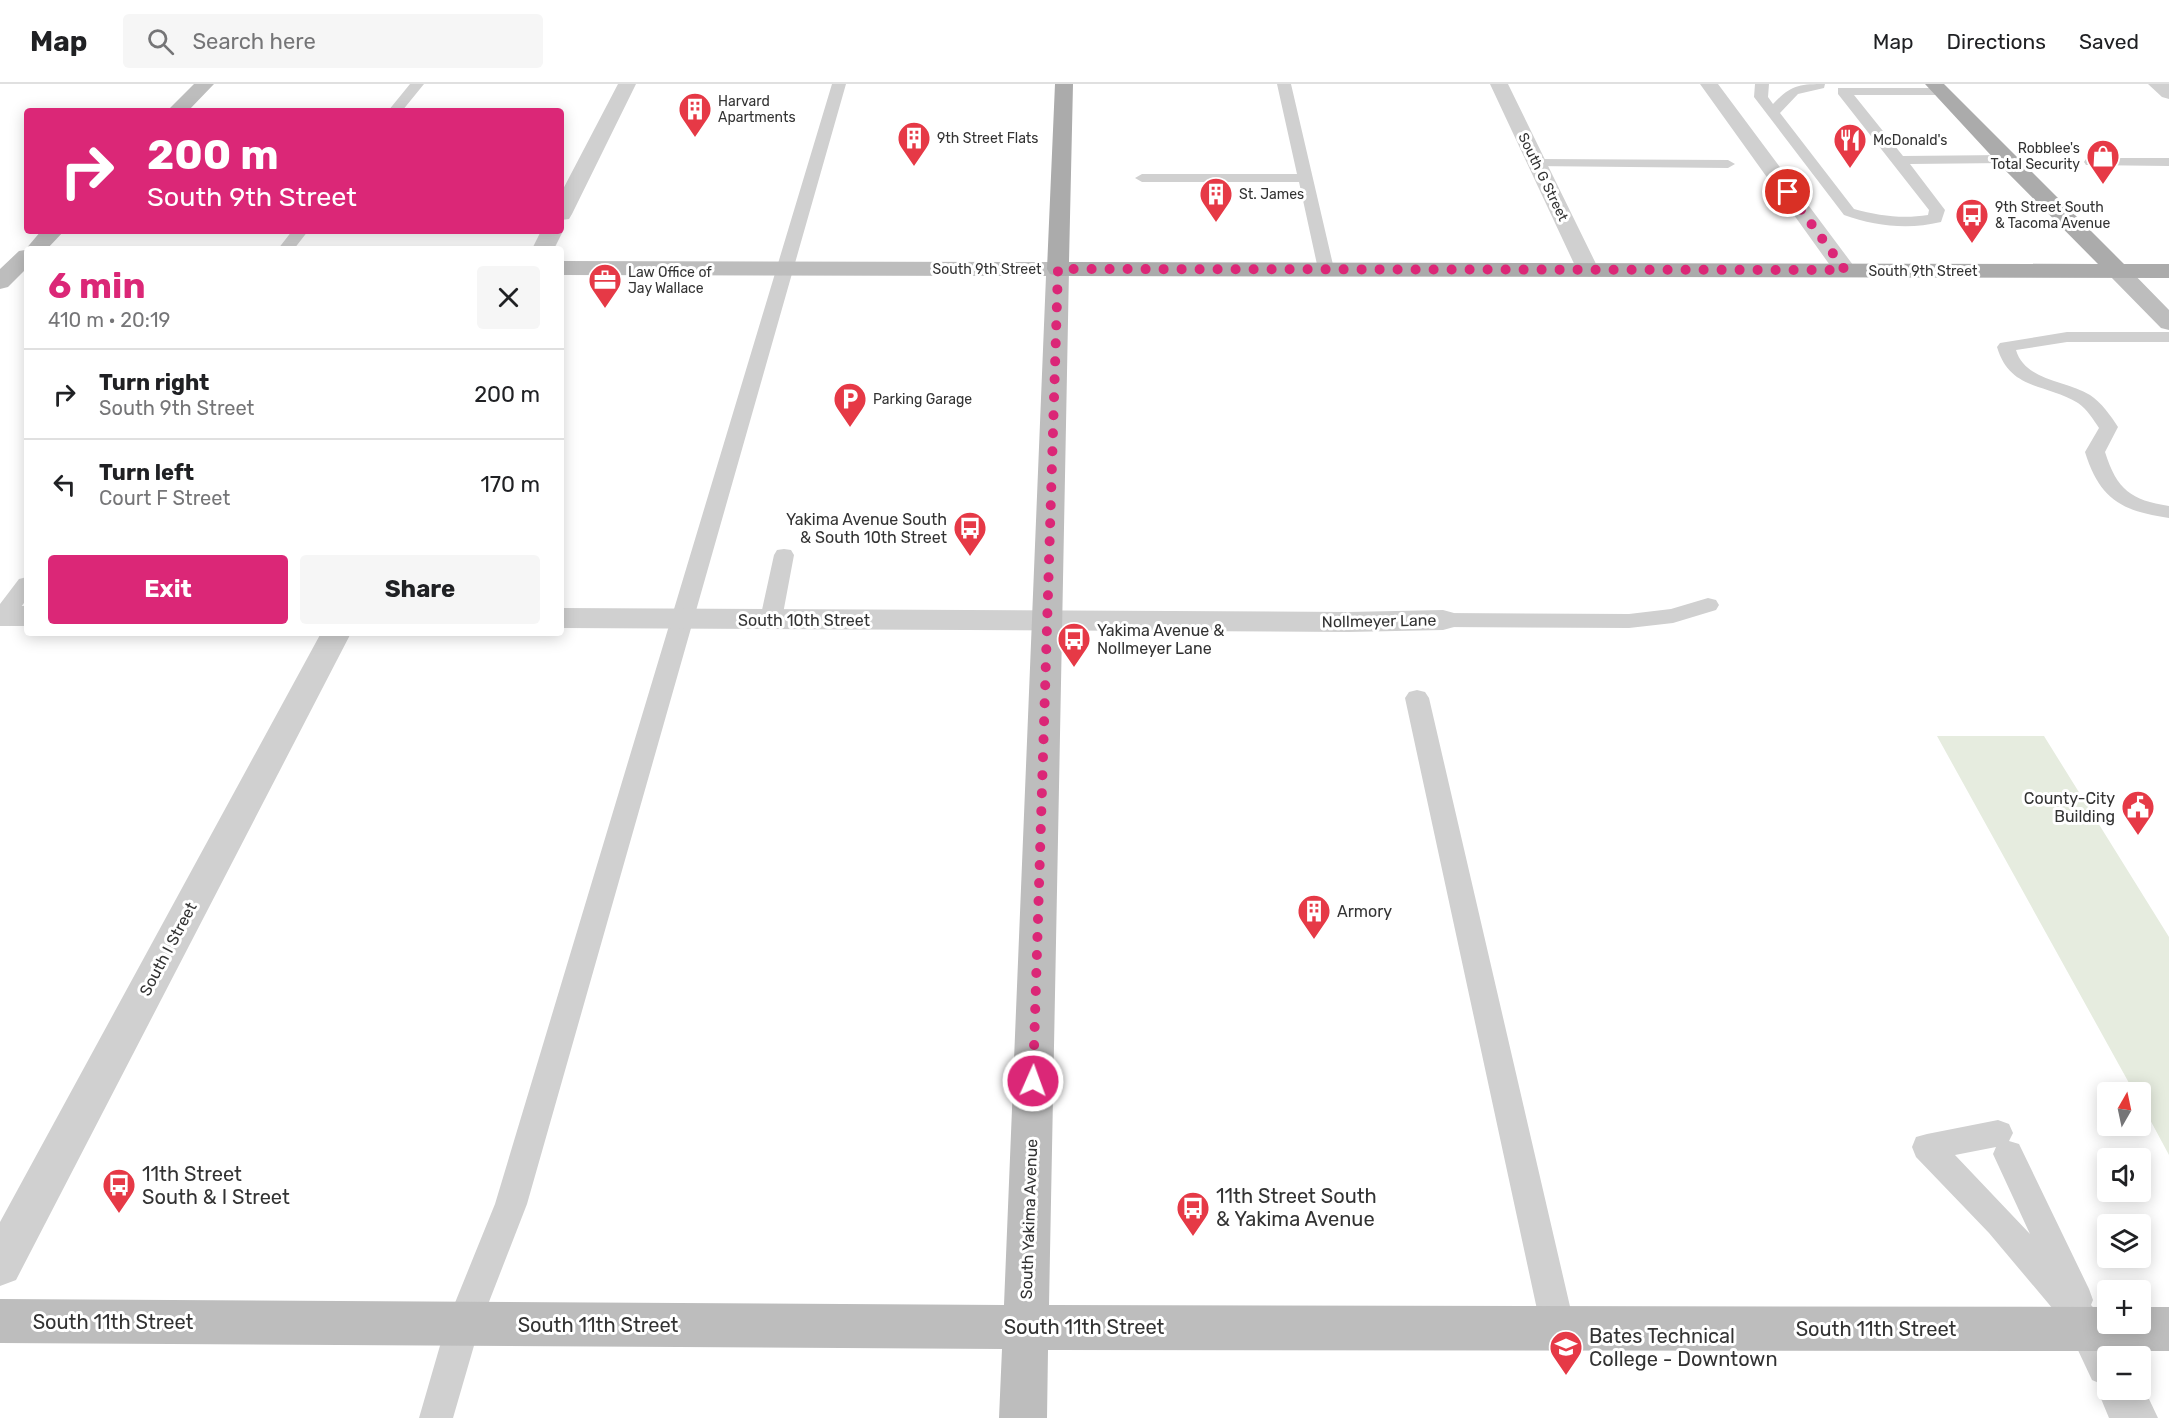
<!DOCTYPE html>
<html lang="en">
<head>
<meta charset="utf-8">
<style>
  body { margin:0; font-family:Rubik,sans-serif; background:#f6f6f6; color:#202124; height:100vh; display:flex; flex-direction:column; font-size:22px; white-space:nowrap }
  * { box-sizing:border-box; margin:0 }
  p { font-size:20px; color:#757577 }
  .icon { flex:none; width:33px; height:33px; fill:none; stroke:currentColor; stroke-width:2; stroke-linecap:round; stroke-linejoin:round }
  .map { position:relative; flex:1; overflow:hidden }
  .details { position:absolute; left:24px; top:162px; width:540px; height:390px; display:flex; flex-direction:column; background:#fff; border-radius:6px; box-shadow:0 3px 15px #0003 }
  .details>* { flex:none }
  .guide { position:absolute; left:24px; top:24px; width:540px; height:126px; border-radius:6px; box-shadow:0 3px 15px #0003; background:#db2777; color:#fff; overflow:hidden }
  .needle { width:39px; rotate:9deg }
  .controls { position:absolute; left:2097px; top:998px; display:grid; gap:12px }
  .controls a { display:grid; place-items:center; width:54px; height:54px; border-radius:6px; background:#fff; box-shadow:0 3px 15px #0003; font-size:30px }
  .pin { position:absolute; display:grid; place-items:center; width:51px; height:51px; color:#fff; margin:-26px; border:3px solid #fff; border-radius:50%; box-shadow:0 2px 6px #0007 }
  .me { position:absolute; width:66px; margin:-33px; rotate:2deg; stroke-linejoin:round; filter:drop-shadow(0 0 4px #0008) }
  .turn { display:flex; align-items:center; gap:21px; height:126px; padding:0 24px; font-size:27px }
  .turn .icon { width:78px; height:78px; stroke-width:2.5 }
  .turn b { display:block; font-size:42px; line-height:51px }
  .round { display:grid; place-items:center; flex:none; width:63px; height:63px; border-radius:6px; background:#f6f6f6 }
  .summary { display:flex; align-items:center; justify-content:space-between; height:102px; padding:0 24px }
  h1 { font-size:36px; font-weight:700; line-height:45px; color:#db2777 }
  .primary-button { display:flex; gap:12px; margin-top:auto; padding:12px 24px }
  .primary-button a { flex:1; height:69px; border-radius:6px; background:#db2777; color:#fff; font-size:24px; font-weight:700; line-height:69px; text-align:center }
  .primary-button a+a { background:#f6f6f6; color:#202124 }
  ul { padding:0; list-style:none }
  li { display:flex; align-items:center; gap:18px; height:90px; padding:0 24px; border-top:2px solid #e0e0e0 }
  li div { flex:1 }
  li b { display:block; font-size:22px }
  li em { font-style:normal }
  header { display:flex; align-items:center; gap:36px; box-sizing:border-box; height:84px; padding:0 30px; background:#fff; border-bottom:2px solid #e0e0e0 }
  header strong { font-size:28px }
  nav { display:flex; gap:33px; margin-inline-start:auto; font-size:21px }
  .search { width:420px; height:54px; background:#f6f6f6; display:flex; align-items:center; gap:15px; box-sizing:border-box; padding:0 21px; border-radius:6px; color:#757577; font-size:22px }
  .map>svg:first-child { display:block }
  .green { fill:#e6ecdf }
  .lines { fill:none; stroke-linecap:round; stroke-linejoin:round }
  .lane { fill:#d0d0d0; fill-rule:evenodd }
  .street { fill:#d0d0d0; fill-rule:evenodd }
  .secondary { fill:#bdbdbd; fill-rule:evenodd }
  .primary { fill:#ababab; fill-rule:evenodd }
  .route { stroke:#db2777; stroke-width:10; stroke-dasharray:0 18 }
  .labels { text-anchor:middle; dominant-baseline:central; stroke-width:6; stroke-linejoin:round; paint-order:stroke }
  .far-poi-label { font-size:14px; fill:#333; stroke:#fff; text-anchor:start }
  .far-street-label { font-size:14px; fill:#333; stroke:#fff }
  .poi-label { font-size:16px; fill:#333; stroke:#fff; text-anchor:end }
  .street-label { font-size:16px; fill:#333; stroke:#fff }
  .near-poi-label { font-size:20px; fill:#333; stroke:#fff; text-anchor:start }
  .near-street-label { font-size:20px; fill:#333; stroke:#fff }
</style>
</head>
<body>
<header>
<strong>Map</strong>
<div class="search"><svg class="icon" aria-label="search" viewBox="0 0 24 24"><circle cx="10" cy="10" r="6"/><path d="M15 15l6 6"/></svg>Search here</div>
<nav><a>Map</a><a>Directions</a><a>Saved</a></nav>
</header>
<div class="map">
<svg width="2169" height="1334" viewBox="0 0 2169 1334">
  <rect width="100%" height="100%" fill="#fff"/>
  <!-- green -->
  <path class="green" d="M 1937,652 L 2044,652 L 2169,853 L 2169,1071 L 2141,1019 L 2140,1008 L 2134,1008 Z"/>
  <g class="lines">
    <!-- lane -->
    <path class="lane" d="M 410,0 L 424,0 L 402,27 L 388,27 Z
      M 832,0 L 846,0 L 527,1120 L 480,1241 L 453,1334 L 419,1334 L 446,1241 L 495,1120 Z
      M 1277,0 L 1291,0 L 1334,185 L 1332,188 L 1326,190 L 1318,185 L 1299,98 L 1142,98 L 1135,94 L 1142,90 L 1297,90 Z
      M 1755,0 L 1769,0 L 1768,13 L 1773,20 C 1791,1 1799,0 1825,0 L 1824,4 L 1798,10 L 1780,29 L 1854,125 C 1879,132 1903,135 1928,131 L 1929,126 L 1838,10 L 1838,4 L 1946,4 L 1946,10 L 1941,11 L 1854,11 L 1903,72 L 2005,71 L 2012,75 L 2005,79 L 1910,80 L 1945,126 L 1941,138 C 1908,146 1875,142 1844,131 L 1754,13 Z
      M 2091,74 L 2169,74 L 2169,82 L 2086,81 L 2084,78 L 2086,75 Z
      M 1537,75 L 1728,76 L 1735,80 L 1728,84 L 1532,82 L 1530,79 L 1532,76 Z
      M 292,147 L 308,147 L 294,165 L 278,165 Z
      M 2067,248 L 2169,248 L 2169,258 L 2067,258 L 2016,266 C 2025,297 2066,296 2090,311 C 2101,318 2111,332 2118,343 L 2105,368 C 2117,406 2131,416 2169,422 L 2169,434 C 2122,427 2100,416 2085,368 L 2099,344 C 2093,335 2087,325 2078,319 C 2046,299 2010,307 1997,263 L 2000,259 Z
      M 784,465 L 791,466 L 794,471 L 782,535 L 779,540 L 763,540 L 760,535 L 774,471 L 777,466 Z
      M 27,493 L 27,515 L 8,540 L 0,542 L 0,520 L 19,495 Z
      M 1708,514 L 1716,516 L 1719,521 L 1716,526 L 1673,539 L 1629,544 L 1443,543 L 1435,541 L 1432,536 L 1435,531 L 1443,529 L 1629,530 L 1671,525 Z
      M 1417,606 L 1425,608 L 1429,614 L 1575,1244 L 1570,1255 L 1558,1260 L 1546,1255 L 1541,1244 L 1405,614 L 1409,608 Z
      M 1998,1036 L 2009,1040 L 2013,1049 L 2009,1057 L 2019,1060 L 2089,1205 L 2093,1216 L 2091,1221 L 2103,1234 L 2108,1245 L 2103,1256 L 2091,1261 L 2079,1256 L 1989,1149 L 1916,1073 L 1912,1063 L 1916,1053 L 1927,1050 ZM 1996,1063 L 1993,1070 L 2030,1150 L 1955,1071 Z"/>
    <!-- street -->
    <path class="street" d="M 618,0 L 636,0 L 572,130 L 569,135 L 561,136 L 561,109 Z
      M 1490,0 L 1508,0 L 1599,186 L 1596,191 L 1580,191 L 1577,186 Z
      M 1700,0 L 1718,0 L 1853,181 L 1856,186 L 1853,191 L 1837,191 Z
      M 2148,0 L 2169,0 L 2169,15 L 2162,13 Z
      M 561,144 L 563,147 L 554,165 L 532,165 L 541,147 L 561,147 Z
      M 0,522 L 27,522 L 27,542 L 0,542 Z
      M 561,524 L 1348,528 L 1443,526 L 1454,529 L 1458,536 L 1454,543 L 1443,546 L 1348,548 L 561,544 Z
      M 321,549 L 351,549 L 16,1196 L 0,1202 L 0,1138 Z
      M 2091,1223 L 2107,1229 L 2108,1239 L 2112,1239 L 2128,1272 L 2108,1272 L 2108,1305 L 2140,1305 L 2140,1296 L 2158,1334 L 2109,1334 L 2097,1305 L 2099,1299 L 2092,1296 L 2068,1245 L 2075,1229 Z"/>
    <!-- secondary -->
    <path class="secondary" d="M 194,0 L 214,0 L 188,27 L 167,27 Z
      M 41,147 L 64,147 L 47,165 L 27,165 L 27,184 L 8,203 L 0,205 L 0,185 L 19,167 L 25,166 Z
      M 561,177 L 1058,178 L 1066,180 L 1069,185 L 1049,1221 L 2108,1223 L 2108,1239 L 2140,1239 L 2140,1223 L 2169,1223 L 2169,1267 L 1048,1266 L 1047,1334 L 999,1334 L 1002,1265 L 0,1259 L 0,1215 L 1004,1221 L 1046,192 L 561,191 Z
      M 2118,180 L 2126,182 L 2169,226 L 2169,246 L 2161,244 L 2110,192 L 2107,187 L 2110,182 Z"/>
    <!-- primary -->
    <path class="primary" d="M 1055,0 L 1073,0 L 1069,178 L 2098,180 L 1998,79 L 1925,0 L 1944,0 L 2124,180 L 2169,180 L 2169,194 L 1058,192 L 1050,190 L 1047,185 Z"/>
  </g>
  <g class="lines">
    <!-- route -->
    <path class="route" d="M 1033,997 L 1058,185 L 1845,186 L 1788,108"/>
  </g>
  <!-- icons -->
  <defs>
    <symbol id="building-pin" viewBox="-11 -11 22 30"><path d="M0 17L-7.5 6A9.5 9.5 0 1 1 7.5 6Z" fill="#e63946" stroke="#fff"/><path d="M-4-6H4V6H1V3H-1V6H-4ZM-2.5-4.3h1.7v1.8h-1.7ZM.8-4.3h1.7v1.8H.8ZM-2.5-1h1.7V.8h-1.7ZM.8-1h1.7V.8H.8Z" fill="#fff"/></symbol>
    <symbol id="restaurant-pin" viewBox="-11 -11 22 30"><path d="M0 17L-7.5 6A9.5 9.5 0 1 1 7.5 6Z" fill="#e63946" stroke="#fff"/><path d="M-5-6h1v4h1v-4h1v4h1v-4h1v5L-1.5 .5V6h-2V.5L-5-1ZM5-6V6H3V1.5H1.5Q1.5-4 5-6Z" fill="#fff"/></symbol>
    <symbol id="shop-pin" viewBox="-11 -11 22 30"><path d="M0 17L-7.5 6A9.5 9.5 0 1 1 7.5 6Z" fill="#e63946" stroke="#fff"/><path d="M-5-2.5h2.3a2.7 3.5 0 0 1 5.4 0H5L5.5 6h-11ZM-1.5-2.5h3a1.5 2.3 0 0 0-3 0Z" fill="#fff"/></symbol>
    <symbol id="bus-pin" viewBox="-11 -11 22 30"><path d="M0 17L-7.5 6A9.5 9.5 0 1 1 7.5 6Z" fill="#e63946" stroke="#fff"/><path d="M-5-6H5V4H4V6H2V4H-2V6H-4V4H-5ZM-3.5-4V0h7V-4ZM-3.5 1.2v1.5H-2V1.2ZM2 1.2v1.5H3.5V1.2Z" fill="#fff"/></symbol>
    <symbol id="office-pin" viewBox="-11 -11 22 30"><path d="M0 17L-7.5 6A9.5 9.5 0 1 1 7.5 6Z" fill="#e63946" stroke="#fff"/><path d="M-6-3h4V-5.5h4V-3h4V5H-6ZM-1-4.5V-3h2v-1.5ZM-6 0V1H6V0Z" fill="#fff"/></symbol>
    <symbol id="parking-pin" viewBox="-11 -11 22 30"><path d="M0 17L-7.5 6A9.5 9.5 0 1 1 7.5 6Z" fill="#e63946" stroke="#fff"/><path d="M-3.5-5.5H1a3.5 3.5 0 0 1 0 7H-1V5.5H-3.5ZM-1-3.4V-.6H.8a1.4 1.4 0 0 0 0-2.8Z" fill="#fff"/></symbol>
    <symbol id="civic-pin" viewBox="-11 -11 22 30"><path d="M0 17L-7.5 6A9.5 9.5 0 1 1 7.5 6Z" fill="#e63946" stroke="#fff"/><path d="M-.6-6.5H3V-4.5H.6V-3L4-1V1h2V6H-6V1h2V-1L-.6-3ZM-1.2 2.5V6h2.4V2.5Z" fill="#fff"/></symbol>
    <symbol id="university-pin" viewBox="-11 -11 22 30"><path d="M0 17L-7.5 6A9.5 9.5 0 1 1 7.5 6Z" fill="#e63946" stroke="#fff"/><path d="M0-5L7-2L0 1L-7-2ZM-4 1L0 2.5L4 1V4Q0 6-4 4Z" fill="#fff"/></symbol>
  </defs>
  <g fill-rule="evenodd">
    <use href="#building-pin" x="676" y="6" width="38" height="52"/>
    <use href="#building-pin" x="895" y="35" width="38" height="52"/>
    <use href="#restaurant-pin" x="1831" y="37" width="38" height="52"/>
    <use href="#shop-pin" x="2084" y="53" width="38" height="52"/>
    <use href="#building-pin" x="1197" y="91" width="38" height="52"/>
    <use href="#bus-pin" x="1953" y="112" width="38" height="52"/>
    <use href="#office-pin" x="586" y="177" width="38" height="52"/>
    <use href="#parking-pin" x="831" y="296" width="38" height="52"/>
    <use href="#bus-pin" x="951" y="425" width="38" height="52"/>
    <use href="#bus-pin" x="1055" y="536" width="38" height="52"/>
    <use href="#civic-pin" x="2119" y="704" width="38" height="52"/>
    <use href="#building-pin" x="1295" y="808" width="38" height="52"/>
    <use href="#bus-pin" x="100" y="1082" width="38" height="52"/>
    <use href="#bus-pin" x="1174" y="1105" width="38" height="52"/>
    <use href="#university-pin" x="1547" y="1244" width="38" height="52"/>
  </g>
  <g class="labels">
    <!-- far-poi labels -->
    <g class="far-poi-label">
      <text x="718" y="17">Harvard<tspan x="718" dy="16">Apartments</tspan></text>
      <text x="937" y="54">9th Street Flats</text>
      <text x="1873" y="56">McDonald's</text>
      <text x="2080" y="64" text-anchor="end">Robblee's<tspan x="2080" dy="16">Total Security</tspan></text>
      <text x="1239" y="110">St. James</text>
      <text x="1995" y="123">9th Street South<tspan x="1995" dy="16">&amp; Tacoma Avenue</tspan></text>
      <text x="628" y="188">Law Office of<tspan x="628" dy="16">Jay Wallace</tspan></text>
      <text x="873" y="315">Parking Garage</text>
    </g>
    <!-- far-street labels -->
    <g class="far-street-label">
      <text transform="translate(1543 93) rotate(64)">South G Street</text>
      <text x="987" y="185">South 9th Street</text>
      <text x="1923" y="187">South 9th Street</text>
    </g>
    <!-- poi labels -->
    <g class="poi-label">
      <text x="947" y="435">Yakima Avenue South<tspan x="947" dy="18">&amp; South 10th Street</tspan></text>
      <text x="1097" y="546" text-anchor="start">Yakima Avenue &amp;<tspan x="1097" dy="18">Nollmeyer Lane</tspan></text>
      <text x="2115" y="714">County-City<tspan x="2115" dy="18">Building</tspan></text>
      <text x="1337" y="827" text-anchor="start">Armory</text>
    </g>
    <!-- street labels -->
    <g class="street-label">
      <text x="804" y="536">South 10th Street</text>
      <text transform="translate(1379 537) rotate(-1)">Nollmeyer Lane</text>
      <text transform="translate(168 865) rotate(-62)">South I Street</text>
      <text transform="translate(1029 1135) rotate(-88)">South Yakima Avenue</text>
    </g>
    <!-- near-poi labels -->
    <g class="near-poi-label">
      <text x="142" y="1090">11th Street<tspan x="142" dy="23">South &amp; I Street</tspan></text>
      <text x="1216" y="1112">11th Street South<tspan x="1216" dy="23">&amp; Yakima Avenue</tspan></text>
      <text x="1589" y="1252">Bates Technical<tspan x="1589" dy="23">College - Downtown</tspan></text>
    </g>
    <!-- near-street labels -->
    <g class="near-street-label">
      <text x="113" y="1238">South 11th Street</text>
      <text x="598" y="1241">South 11th Street</text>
      <text x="1084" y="1243">South 11th Street</text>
      <text x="1876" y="1245">South 11th Street</text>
    </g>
  </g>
</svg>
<div class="controls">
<a><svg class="needle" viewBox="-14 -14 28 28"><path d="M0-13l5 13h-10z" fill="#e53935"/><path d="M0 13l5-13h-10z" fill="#757577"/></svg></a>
<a><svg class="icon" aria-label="sound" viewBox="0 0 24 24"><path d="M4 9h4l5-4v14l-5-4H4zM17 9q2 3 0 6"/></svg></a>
<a><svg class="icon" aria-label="layers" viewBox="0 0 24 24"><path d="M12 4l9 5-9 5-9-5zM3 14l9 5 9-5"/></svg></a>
<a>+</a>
<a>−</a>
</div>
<div class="pin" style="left:1788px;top:108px;background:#d93025"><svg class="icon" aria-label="arrive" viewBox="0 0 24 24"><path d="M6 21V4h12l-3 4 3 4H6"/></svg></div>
<svg class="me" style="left:1033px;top:997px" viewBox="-20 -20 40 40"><circle r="17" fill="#db2777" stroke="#fff" stroke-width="3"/><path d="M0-11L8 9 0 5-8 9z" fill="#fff"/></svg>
<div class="guide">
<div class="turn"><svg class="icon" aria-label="right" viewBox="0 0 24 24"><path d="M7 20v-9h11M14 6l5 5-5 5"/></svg><div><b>200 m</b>South 9th Street</div></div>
</div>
<section class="details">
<div class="summary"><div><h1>6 min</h1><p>410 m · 20:19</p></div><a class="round"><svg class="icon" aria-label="close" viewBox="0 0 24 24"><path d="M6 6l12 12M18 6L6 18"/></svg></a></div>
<ul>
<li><svg class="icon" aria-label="right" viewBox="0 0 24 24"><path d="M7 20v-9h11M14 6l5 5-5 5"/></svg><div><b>Turn right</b><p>South 9th Street</p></div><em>200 m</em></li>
<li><svg class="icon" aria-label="left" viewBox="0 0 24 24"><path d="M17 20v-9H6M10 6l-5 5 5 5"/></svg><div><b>Turn left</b><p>Court F Street</p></div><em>170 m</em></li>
</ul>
<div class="primary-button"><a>Exit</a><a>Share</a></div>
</section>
</div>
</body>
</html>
